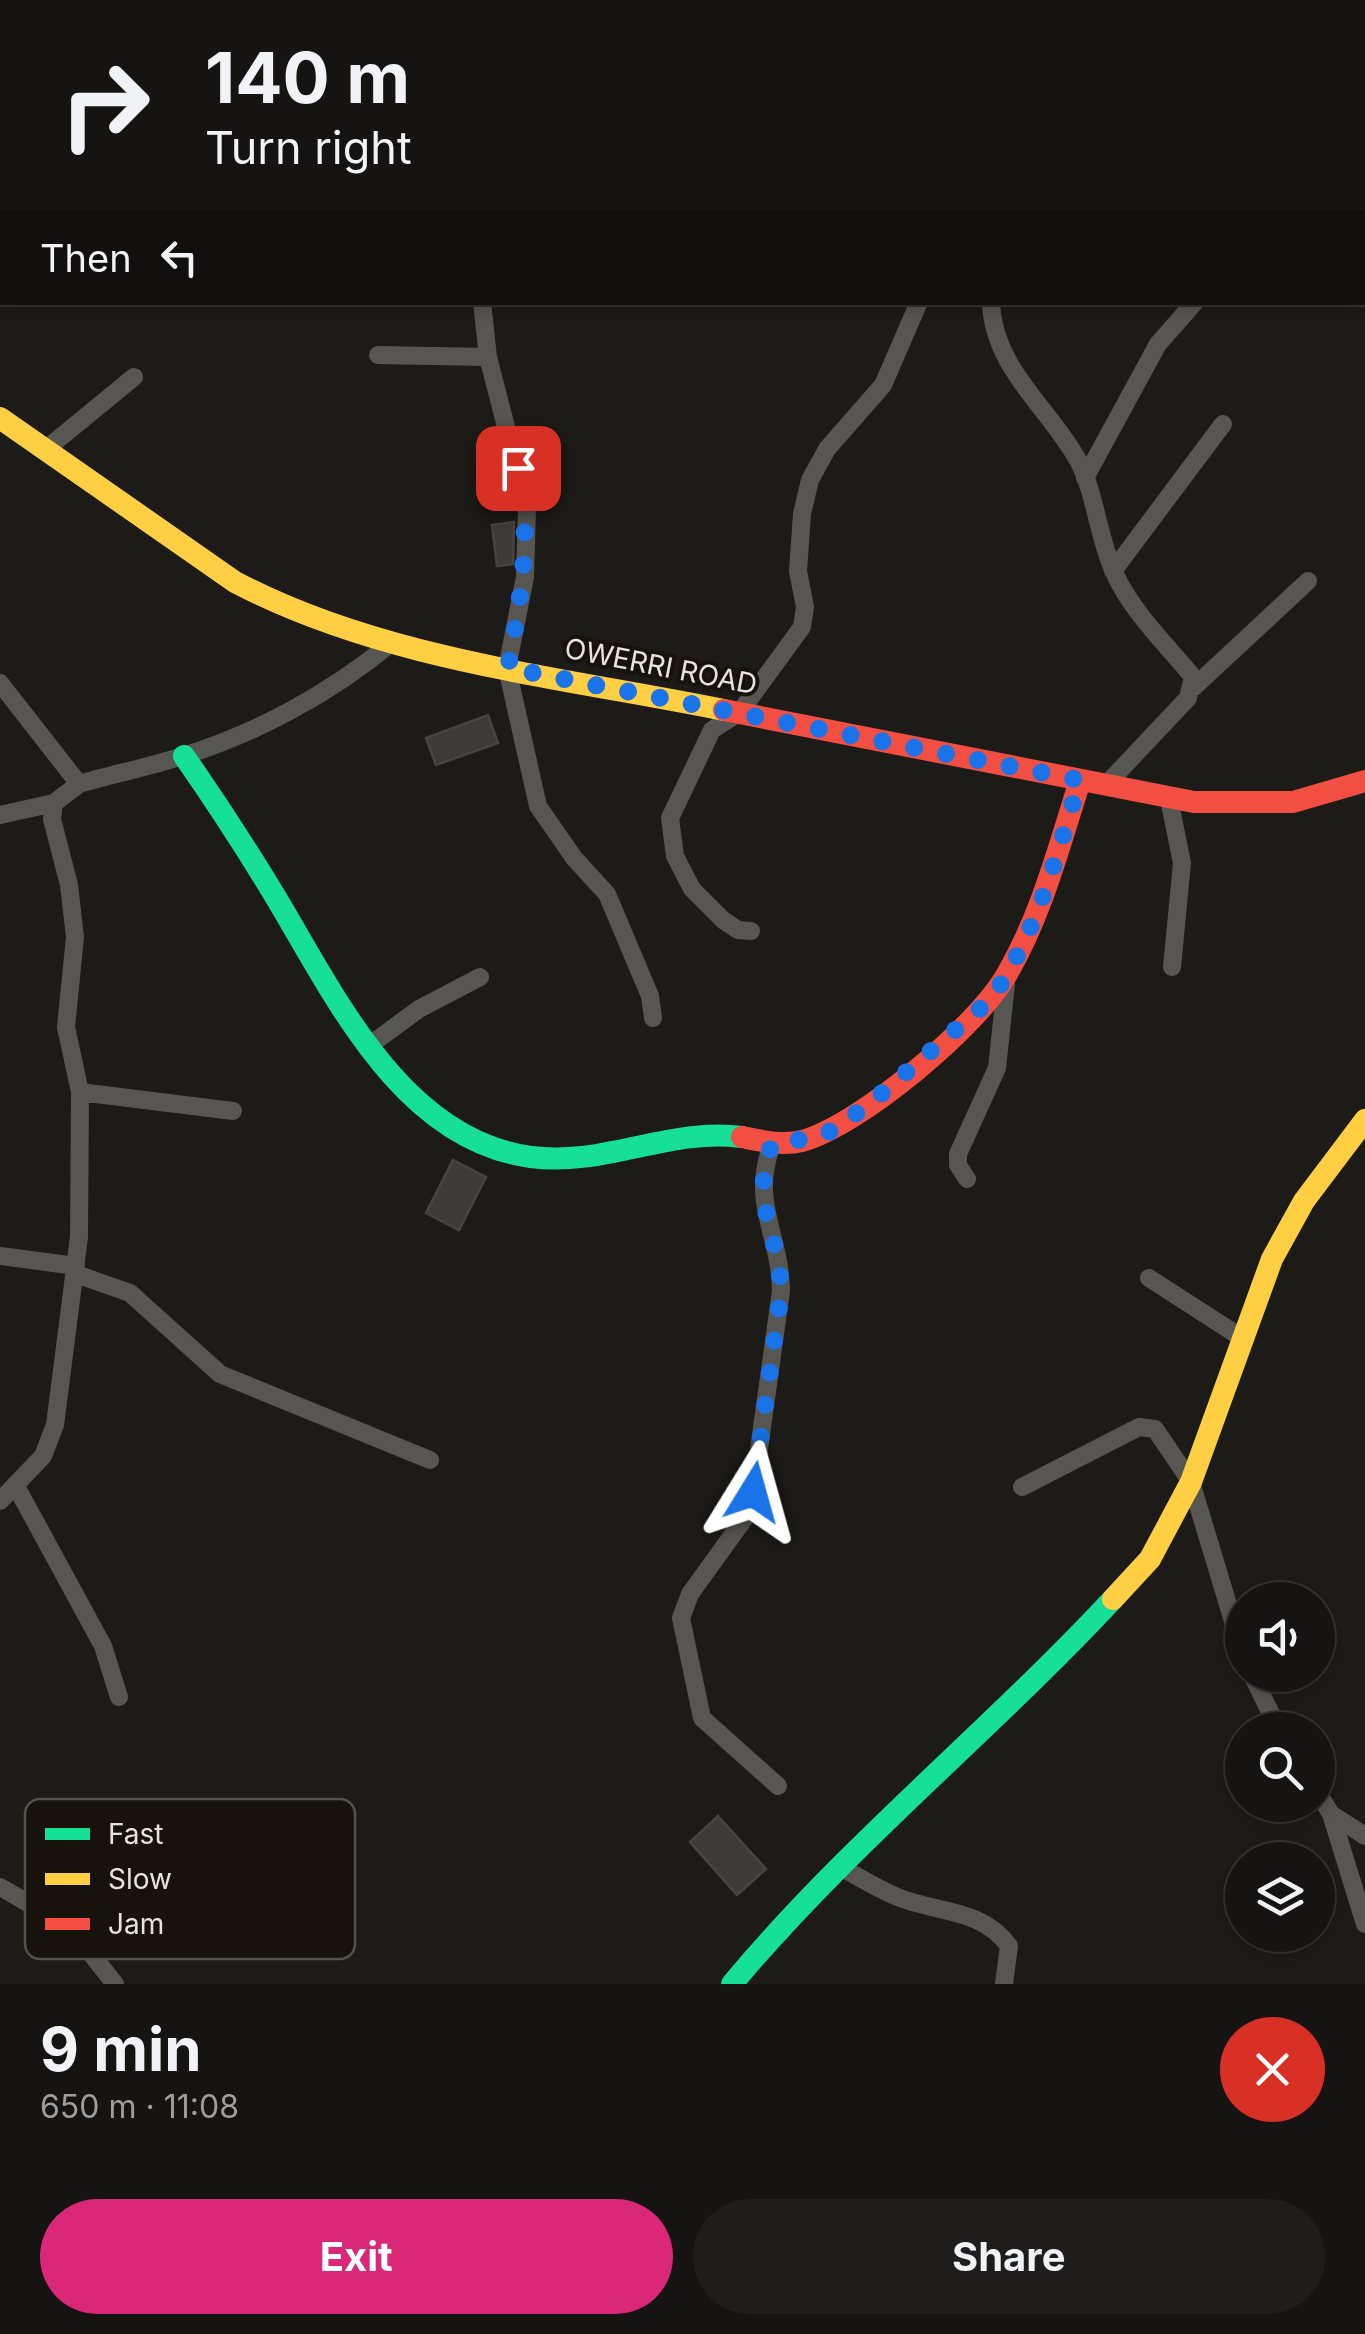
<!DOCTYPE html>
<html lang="en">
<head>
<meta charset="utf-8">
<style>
  body { margin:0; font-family:Inter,sans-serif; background:#1f1d1b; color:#f1f3f6; height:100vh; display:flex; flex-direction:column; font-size:38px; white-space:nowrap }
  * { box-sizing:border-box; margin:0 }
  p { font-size:32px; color:#9e9e9f }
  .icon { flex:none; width:55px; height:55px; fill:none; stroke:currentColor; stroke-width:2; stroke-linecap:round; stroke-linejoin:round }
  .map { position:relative; height:1984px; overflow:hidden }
  .panel { display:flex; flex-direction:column; background:#161412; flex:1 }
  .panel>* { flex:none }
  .top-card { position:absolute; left:0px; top:0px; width:1365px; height:305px; box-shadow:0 5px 15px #0003,0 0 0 2px #353332; background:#161412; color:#f1f3f6; overflow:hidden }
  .fabs { position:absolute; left:1225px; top:1582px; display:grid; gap:20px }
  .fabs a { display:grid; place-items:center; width:110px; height:110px; border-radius:50%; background:#161412; box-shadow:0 5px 15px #0003,0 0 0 2px #353332; font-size:50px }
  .pin { position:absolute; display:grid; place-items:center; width:85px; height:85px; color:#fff; margin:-42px; border-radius:20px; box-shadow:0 5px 15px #0006 }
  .me { position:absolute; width:110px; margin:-55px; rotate:8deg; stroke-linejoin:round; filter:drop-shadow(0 0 8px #0008) }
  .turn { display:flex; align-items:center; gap:35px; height:210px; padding:0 40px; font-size:45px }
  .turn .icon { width:130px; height:130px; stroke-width:2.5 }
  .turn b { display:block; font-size:70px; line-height:85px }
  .then { display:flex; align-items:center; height:95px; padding:0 40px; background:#0003; gap:20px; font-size:38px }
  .round { display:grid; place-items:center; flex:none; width:105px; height:105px; border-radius:52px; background:#1f1d1b }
  .summary { display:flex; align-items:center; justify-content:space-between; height:170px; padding:0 40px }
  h1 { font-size:60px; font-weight:700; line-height:75px }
  .cta { display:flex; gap:20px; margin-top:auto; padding:20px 40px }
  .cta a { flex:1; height:115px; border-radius:60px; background:#db2777; color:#fff; font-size:40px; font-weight:700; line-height:115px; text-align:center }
  .cta a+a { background:#1f1d1b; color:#f1f3f6 }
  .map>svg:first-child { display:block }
  .building { fill:#3d3b38; stroke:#474542; stroke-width:2.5 }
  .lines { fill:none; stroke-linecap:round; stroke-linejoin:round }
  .street { stroke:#585652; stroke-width:18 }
  .fast { stroke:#16e098; stroke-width:22 }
  .slow { stroke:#ffcf43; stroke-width:22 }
  .jam { stroke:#f24e42; stroke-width:22 }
  .route { stroke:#1a73e8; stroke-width:18; stroke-dasharray:0 32.4 }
  .labels { text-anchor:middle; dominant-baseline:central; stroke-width:8; stroke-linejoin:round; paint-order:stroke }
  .street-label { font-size:28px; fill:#e7e3df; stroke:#17120c }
  .key { fill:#17120c; stroke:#55514b; stroke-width:2.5 }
  .key-label { font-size:28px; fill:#e7e3df }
</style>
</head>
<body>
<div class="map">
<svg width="1365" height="1984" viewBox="0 0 1365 1984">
  <rect width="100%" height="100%" fill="#1d1b18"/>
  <!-- building -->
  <path class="building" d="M 514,522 L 513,564 L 497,566 L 492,525 Z
    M 488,715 L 498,743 L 436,765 L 426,738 Z
    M 453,1160 L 486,1177 L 459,1230 L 426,1213 Z
    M 718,1816 L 766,1869 L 737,1895 L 690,1842 Z"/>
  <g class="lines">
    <!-- street -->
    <path class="street" d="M 242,0 L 246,2
      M 1262,0 L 1274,2
      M 434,2 L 434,0
      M 1043,2 L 1044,0
      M 0,13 L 2,17
      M 0,100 L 2,90
      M 0,278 L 2,276
      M 482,302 L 488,357 L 527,508 L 525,577 L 507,668 L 538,806 L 574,858 L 607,894 L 650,996 L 653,1018
      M 991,302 C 993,369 1050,408 1079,462 C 1096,496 1098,537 1114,572 C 1131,611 1166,644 1193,677 L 1188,698 L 1105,786
      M 378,355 L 488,357
      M 45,450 L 134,377
      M 1085,478 L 1158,344 L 1195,302
      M 1113,571 L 1223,424
      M 0,683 L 79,784 C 113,774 149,767 183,756 C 257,733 331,693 391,643
      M 1193,688 L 1308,581
      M 1169,799 L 1182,863 L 1172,967
      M 0,815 L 54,803
      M 751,931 L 738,930 L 723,920 L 692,889 L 675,856 L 670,818 L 712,730 L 740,712 L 802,627 L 805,607 L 798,571 L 802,514 L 810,480 L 827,449 L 883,385 L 919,302
      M 370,1045 L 419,1009 L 480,977
      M 80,1092 L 233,1111
      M 772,1144 C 750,1204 780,1232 781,1291 L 753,1492 L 744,1519 L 690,1594 L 681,1618 L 702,1718 L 778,1786
      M 967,1179 L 958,1165 L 958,1154 L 997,1068 L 1006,984
      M 0,1256 L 76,1266
      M 76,1274 L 130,1293 L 220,1374 L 430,1460
      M 1149,1278 L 1242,1338
      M 1022,1487 L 1139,1427 L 1155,1429 L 1191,1482 L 1242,1651
      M 17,1488 L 103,1646 L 119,1697
      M 0,1501 L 43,1456 L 55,1425 L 79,1237 L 80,1092 L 66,1027 L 75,937 L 69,885 L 52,819 L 54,803 L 79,784
      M 1252,1675 L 1279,1730
      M 1318,1793 L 1331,1814 L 1365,1924
      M 1331,1814 L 1365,1836
      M 842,1868 C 861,1878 880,1890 900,1898 C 939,1913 982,1909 1009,1946 L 1004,1984
      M 0,1887 L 70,1927 L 115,1984"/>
    <!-- fast -->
    <path class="fast" d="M 184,756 C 216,802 246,848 275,896 C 335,996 402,1140 531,1157 C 603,1167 671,1127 742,1137
      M 732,1984 C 847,1846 990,1731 1113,1599"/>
    <!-- slow -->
    <path class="slow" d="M 0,418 L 235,582 C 383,660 561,677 724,710
      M 1113,1599 L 1150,1559 L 1191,1482 L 1272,1259 L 1304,1201 L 1365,1120"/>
    <!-- jam -->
    <path class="jam" d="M 724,710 L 1194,802 L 1293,802 L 1365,781
      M 742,1137 C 762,1141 782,1146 802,1141 C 860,1125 978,1026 1007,974 C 1042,914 1059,846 1080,781"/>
  </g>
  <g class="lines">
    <!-- route -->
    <path class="route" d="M 518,468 C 533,536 520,600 508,668 L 1080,780 C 1057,854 1036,937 990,1000 L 867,1106 L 823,1136 L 772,1144 C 749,1203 780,1233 781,1292 L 753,1492"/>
  </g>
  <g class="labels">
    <!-- street labels -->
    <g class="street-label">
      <text transform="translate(661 666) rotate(11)">OWERRI ROAD</text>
    </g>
  </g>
  <!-- legend -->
  <rect x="25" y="1799" width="330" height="160" rx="15" class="key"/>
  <rect x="45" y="1828" width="45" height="12" fill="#16e098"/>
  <rect x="45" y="1873" width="45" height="12" fill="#ffcf43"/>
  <rect x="45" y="1918" width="45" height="12" fill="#f24e42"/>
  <g class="key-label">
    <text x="108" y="1844">Fast</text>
    <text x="108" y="1889">Slow</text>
    <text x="108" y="1934">Jam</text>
  </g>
</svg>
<div class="fabs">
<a><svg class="icon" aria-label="sound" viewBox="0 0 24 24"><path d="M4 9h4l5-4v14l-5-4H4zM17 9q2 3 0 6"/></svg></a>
<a><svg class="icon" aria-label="search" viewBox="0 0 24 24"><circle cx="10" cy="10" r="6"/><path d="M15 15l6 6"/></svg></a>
<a><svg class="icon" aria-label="layers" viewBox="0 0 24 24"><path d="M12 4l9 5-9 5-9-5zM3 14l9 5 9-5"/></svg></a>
</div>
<div class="pin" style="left:518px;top:468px;background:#d93025"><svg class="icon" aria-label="arrive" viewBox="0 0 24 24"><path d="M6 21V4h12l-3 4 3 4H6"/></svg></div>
<svg class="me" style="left:753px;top:1492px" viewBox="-20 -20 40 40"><path d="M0-17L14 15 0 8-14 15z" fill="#1a73e8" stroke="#fff" stroke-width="4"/></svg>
<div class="top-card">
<div class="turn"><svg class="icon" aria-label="right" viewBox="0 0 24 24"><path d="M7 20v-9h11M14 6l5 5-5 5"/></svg><div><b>140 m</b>Turn right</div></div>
<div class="then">Then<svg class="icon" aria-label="left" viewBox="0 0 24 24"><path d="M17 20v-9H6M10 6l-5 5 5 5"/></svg></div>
</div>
</div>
<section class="panel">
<div class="summary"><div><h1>9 min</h1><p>650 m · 11:08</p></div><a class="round" style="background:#d93025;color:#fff"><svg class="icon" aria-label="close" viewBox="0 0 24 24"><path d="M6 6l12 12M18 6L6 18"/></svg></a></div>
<div class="cta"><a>Exit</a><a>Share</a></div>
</section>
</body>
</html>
